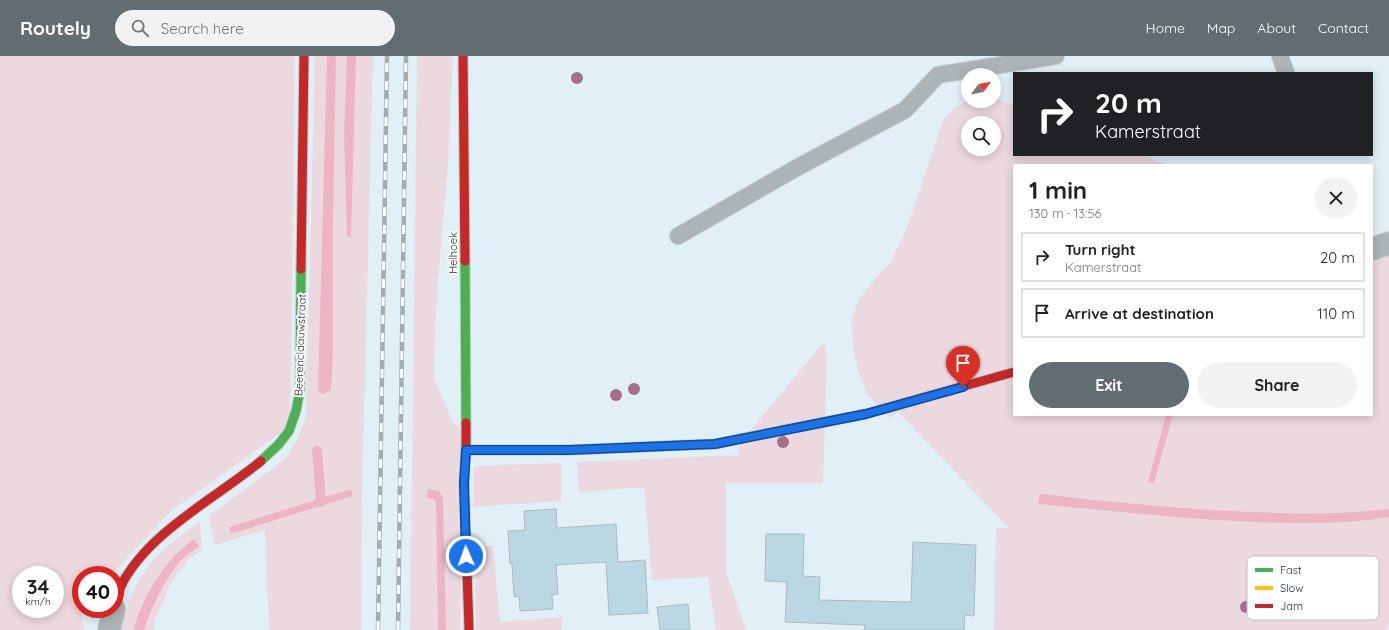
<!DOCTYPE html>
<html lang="en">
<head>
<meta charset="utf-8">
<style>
  body { margin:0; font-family:Quicksand,sans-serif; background:#f2f2f2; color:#222; height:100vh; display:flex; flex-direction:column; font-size:15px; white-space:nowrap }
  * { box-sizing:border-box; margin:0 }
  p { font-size:13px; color:#767676 }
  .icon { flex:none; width:22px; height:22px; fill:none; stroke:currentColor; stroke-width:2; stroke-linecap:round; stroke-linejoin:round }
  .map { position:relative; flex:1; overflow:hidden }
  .sheet { position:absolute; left:1013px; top:108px; width:360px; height:252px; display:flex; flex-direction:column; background:#fff; border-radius:0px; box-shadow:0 2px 10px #0003 }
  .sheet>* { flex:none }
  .banner { position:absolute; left:1013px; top:16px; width:360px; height:84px; border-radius:0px; box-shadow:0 2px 10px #0003; background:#202124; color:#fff; overflow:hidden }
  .needle { width:26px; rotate:58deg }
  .fabs { position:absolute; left:961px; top:12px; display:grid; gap:8px }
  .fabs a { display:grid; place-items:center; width:40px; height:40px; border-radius:50%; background:#fff; box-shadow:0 2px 10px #0003; font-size:20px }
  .speed { position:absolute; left:12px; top:510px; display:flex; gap:8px; font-size:20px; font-weight:700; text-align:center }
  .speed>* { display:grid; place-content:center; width:52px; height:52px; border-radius:50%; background:#fff; box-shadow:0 2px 10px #0003; line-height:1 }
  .speed small { font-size:10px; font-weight:400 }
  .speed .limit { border:6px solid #d22; background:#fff; color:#111 }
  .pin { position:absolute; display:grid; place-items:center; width:34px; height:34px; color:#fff; margin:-41px -17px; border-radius:50% 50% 50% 0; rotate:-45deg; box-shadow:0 0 4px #0007 }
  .pin .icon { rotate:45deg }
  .me { position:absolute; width:44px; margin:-22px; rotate:358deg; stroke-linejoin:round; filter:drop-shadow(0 0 3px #0008) }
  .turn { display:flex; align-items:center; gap:14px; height:84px; padding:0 16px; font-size:18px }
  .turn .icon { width:52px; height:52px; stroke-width:2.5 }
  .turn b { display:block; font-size:28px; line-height:34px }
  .round { display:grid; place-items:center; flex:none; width:42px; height:42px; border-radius:21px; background:#f2f2f2 }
  .summary { display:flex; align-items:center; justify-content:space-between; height:68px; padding:0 16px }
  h1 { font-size:24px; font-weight:700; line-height:30px }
  .primary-button { display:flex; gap:8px; margin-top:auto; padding:8px 16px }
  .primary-button a { flex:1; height:46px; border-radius:24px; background:#616d71; color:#fff; font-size:16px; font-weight:700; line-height:46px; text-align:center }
  .primary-button a+a { background:#f2f2f2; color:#222 }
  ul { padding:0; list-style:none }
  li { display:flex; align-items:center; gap:12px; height:50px; margin:0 8px 6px; padding:0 8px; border:2px solid #e0e0e0; border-radius:0px }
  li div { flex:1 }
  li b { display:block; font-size:15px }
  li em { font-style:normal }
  header { display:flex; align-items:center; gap:24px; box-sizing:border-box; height:56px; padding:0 20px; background:#616d71; color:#fff }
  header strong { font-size:19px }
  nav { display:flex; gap:22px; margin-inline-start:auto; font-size:14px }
  .search { width:280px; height:36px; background:#f2f2f2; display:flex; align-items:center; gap:10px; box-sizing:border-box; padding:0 14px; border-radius:22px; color:#767676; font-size:15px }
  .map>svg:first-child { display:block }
  .green { fill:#ecd8df; fill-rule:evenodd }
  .water { fill:#efb4c3 }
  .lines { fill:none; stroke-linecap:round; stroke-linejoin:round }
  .stream { stroke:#efb4c3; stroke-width:10 }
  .building { fill:#bbd7e1; stroke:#adbabe }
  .lane-casing { stroke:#becbd0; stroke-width:18 }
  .street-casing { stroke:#becbd0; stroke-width:24 }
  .fast-casing { stroke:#becbd0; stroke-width:11 }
  .slow-casing { stroke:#becbd0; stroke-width:11 }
  .jam-casing { stroke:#becbd0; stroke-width:11 }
  .lane { stroke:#adb4b7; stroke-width:16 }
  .street { stroke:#adb4b7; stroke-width:22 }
  .fast { stroke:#4caf50; stroke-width:9 }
  .slow { stroke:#ffc107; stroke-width:9 }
  .jam { stroke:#c62828; stroke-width:9 }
  .rail-casing { stroke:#a4acaf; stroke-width:4.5 }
  .rail { stroke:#fff; stroke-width:3; stroke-dasharray:9; stroke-linecap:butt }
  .tree { fill:#a56f8a }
  .route-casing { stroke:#114b97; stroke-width:10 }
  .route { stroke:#1a73e8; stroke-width:7 }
  .labels { text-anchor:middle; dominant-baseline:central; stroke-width:4; stroke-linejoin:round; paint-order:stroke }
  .street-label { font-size:11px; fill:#1c262a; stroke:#fff }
  .key { fill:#fff; stroke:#bbbebf; stroke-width:1 }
  .key-label { font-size:11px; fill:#1c262a }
</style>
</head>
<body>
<header>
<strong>Routely</strong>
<div class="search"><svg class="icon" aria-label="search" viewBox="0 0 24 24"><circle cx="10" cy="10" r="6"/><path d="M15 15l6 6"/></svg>Search here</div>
<nav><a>Home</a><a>Map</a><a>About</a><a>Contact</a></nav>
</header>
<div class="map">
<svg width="1389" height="574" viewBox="0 0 1389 574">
  <rect width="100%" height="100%" fill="#e0f0f6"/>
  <!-- green -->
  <path class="green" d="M 0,0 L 295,0 L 290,370 L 171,455 L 111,519 L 81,519 L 81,553 L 84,574 L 0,574 ZM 21,519 L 55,519 L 55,553 L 21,553 Z
    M 315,0 L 373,0 L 362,439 L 361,574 L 269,574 L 265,474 L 214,489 L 209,460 L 285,403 L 297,384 L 306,361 ZM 351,433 L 353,440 L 232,478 L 229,472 Z
    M 417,0 L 453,0 L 448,108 L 436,249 L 434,322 L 452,365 L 463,376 L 460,574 L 410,574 Z
    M 994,42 L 1014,49 L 1014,99 L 1142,99 L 1168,109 L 1014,109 L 1014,359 L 1166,359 L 1148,425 L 1154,427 L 1173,359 L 1372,359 L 1372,189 L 1389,195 L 1389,568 L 1386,574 L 994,574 L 996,472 L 1009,472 L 898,356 L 890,362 L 867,338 L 858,314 L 853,291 L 851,265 L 859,244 L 866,234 L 891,205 L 906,174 L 944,63 L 955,51 L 968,45 L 994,45 ZM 968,67 L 994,67 L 994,93 L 968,93 Z
    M 824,286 L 827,298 L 823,427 L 726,427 L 726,515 L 746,574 L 716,574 L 708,521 L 652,524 L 644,431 L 579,436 L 577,406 L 739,399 L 740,387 Z
    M 561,407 L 561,445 L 473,451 L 474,410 Z
    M 200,465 L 202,493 L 188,504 L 171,526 L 155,564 L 154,574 L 120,574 C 126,551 135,526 151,507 C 165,491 183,478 200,465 Z
    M 493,489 L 500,566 L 562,561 L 562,574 L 476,574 L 475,494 Z"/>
  <!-- water -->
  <path class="water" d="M 327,0 L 336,0 L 333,166 L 333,296 L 331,334 L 323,338 L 318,335 Z
    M 347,0 L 356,0 L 351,181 L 347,181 L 344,77 Z
    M 1166,359 L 1173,359 L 1154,427 L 1148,425 Z
    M 351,433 L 353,440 L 231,478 L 229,471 Z
    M 428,433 L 439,435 L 443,441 L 446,574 L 438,574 L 436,446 L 434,443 L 427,442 Z
    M 1040,438 C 1103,445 1167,452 1231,455 C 1284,458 1336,459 1389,453 L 1389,461 C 1339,469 1288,468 1238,465 C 1171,462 1105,454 1038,448 Z
    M 194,483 L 199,490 C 193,495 186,499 181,504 C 165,524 152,549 144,574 L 134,574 C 138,551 159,516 175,499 C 181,493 188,488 194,483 Z"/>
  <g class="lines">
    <!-- stream -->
    <path class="stream" d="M 317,395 L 321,446"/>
  </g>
  <!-- building -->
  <path class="building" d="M 556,453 L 557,472 L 616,468 L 618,506 L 645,504 L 648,557 L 609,559 L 606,506 L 556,509 L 558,538 L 552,539 L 553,553 L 520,555 L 519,540 L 514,541 L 512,507 L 510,508 L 508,475 L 525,474 L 524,455 Z
    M 766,478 L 804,478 L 803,520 L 820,521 L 819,544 L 911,546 L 913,486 L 976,489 L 974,560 L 965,559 L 964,574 L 864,574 L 865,569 L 785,566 L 787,526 L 765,525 Z
    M 688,548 L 690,574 L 660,574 L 657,551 Z"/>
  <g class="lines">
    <defs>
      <path id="lane" d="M 1280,0 L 1286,17
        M 678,180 L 798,111 L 905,54 L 938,19 L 1056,0"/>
      <path id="street" d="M 1372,193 L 1389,187
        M 109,574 L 114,553"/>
      <path id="fast" d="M 465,205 L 466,367
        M 261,405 L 279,388 L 289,375 L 296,355 L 300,334 L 301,213"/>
      <path id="slow" d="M 466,394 L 569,394 L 715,388 L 784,374"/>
      <path id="jam" d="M 463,0 L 465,205
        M 301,213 L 304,0
        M 466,367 L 466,394 L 464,427 L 469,574
        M 784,374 L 865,358 L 1014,316
        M 115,548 C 117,541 119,534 122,528 C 149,476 216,442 261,405"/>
    </defs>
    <!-- lane casing -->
    <use href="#lane" class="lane-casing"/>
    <!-- street casing -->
    <use href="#street" class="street-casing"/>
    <!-- fast casing -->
    <use href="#fast" class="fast-casing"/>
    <!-- slow casing -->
    <use href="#slow" class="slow-casing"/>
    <!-- jam casing -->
    <use href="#jam" class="jam-casing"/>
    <!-- lane -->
    <use href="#lane" class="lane"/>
    <!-- street -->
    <use href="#street" class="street"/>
    <!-- fast -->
    <use href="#fast" class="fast"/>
    <!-- slow -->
    <use href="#slow" class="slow"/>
    <!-- jam -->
    <use href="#jam" class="jam"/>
    <defs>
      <path id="rail" d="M 378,574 L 387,0
        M 398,574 L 406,0"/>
    </defs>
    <!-- rail casing -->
    <use href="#rail" class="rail-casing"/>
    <!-- rail -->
    <use href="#rail" class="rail"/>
  </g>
  <!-- trees -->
  <g class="tree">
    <circle cx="577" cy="22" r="6"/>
    <circle cx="634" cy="333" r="6"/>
    <circle cx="616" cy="339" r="6"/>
    <circle cx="783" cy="386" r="6"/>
    <circle cx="1246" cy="551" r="6"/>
  </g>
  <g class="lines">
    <defs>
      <path id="route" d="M 466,500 L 464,427 L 466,394 L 569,394 L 715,388 L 866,358 L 963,331"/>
    </defs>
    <!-- route casing -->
    <use href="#route" class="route-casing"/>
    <!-- route -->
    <use href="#route" class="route"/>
  </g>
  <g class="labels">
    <!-- street labels -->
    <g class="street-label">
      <text transform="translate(453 197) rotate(-90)">Helhoek</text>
      <text transform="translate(300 289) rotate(-88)">Beerenclaauwstraat</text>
    </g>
  </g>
  <!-- legend -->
  <rect x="1247" y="500" width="132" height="64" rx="6" class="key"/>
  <rect x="1255" y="512" width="18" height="4" fill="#4caf50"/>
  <rect x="1255" y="530" width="18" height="4" fill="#ffc107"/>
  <rect x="1255" y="548" width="18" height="4" fill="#c62828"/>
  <g class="key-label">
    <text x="1280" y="518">Fast</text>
    <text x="1280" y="536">Slow</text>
    <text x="1280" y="554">Jam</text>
  </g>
</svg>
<div class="fabs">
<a><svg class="needle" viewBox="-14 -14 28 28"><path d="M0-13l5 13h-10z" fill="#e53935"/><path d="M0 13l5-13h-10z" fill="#767676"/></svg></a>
<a><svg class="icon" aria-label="search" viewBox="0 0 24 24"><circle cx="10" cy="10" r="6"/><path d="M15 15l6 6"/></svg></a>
</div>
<div class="speed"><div>34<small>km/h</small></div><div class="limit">40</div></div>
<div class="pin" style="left:963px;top:331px;background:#d93025"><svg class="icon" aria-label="arrive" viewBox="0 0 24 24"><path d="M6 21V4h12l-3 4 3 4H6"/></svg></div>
<svg class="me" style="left:466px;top:500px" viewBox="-20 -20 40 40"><circle r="17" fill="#1a73e8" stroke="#fff" stroke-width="3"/><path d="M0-11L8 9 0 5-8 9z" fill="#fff"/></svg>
<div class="banner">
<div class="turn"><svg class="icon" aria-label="right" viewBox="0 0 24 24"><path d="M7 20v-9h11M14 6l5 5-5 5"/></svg><div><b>20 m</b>Kamerstraat</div></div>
</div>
<section class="sheet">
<div class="summary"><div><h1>1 min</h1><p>130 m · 13:56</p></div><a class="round"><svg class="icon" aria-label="close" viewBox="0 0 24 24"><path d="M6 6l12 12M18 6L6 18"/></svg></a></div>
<ul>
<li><svg class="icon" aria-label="right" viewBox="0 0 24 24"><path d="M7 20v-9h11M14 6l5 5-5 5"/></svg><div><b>Turn right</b><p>Kamerstraat</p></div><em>20 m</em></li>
<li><svg class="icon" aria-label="arrive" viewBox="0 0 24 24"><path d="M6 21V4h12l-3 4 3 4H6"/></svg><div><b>Arrive at destination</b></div><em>110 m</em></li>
</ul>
<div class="primary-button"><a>Exit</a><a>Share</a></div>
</section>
</div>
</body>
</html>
